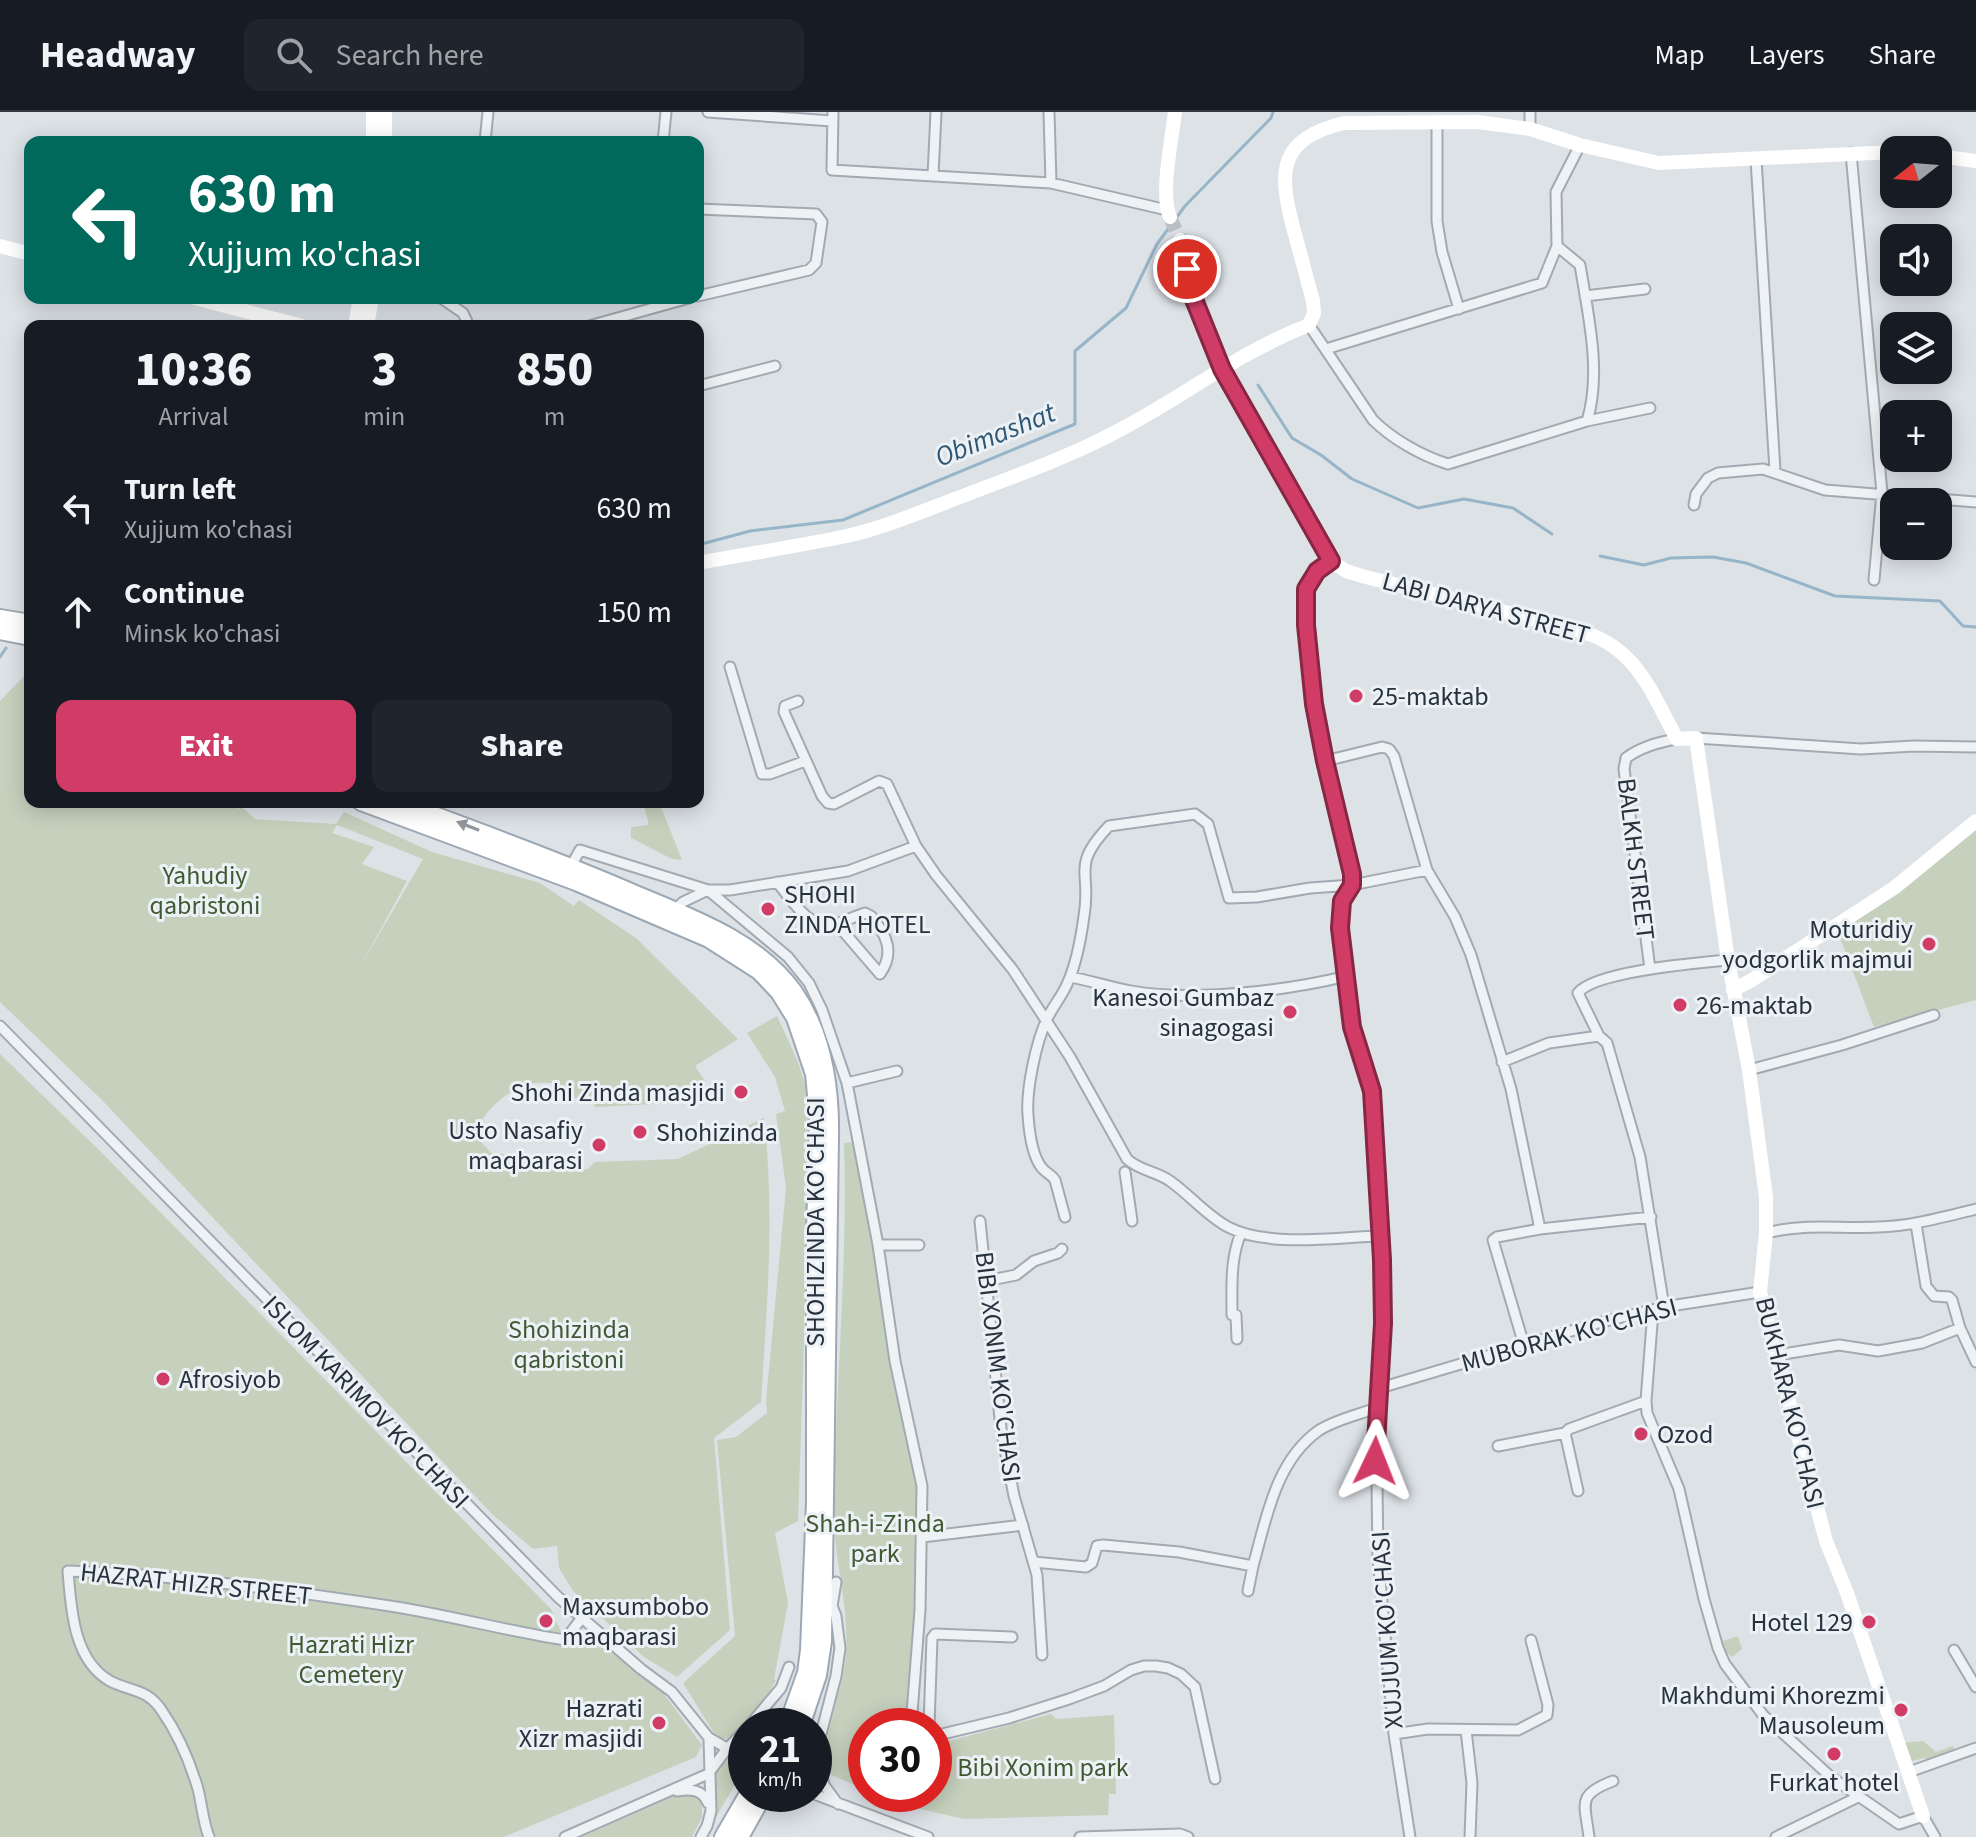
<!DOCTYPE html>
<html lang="en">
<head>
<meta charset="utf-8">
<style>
  body { margin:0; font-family:"Source Sans 3",sans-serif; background:#20242c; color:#f1f3f6; height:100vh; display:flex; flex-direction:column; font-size:30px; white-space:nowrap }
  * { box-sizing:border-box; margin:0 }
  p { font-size:26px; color:#9ea1a6 }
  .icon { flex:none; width:44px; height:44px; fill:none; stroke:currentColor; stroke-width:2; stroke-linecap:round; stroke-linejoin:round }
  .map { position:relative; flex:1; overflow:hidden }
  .side { position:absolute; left:24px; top:208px; width:680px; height:488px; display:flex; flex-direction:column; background:#171b24; border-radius:16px; box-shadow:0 4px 20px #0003 }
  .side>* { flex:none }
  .banner { position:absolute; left:24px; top:24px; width:680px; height:168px; border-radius:16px; box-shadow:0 4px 20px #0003; background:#00695c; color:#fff; overflow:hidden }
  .needle { width:52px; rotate:253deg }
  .buttons { position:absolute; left:1880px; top:24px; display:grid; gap:16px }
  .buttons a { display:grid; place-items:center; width:72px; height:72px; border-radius:16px; background:#171b24; box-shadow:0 4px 20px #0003; font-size:40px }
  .speed { position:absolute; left:728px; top:1596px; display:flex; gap:16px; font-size:40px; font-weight:700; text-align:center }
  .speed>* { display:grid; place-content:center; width:104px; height:104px; border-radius:50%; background:#171b24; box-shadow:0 4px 20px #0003; line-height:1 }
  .speed small { font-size:20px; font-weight:400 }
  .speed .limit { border:12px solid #d22; background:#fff; color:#111 }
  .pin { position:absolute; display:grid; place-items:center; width:68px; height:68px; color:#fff; margin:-34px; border:4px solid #fff; border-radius:50%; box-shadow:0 2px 8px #0007 }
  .me { position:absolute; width:88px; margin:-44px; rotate:2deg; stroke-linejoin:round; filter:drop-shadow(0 0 6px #0008) }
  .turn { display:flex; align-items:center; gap:28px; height:168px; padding:0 32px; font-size:36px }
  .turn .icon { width:104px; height:104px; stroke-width:2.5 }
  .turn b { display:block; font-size:56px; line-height:68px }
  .eta { display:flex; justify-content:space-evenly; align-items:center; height:136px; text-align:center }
  .eta b { font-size:48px; font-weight:800; line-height:56px }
  .action { display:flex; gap:16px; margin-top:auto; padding:16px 32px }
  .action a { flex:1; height:92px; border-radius:16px; background:#d13c67; color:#fff; font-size:32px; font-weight:800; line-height:92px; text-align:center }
  .action a+a { background:#20242c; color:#f1f3f6 }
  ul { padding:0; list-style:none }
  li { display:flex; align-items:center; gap:24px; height:104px; padding:0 32px }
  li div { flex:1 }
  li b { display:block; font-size:30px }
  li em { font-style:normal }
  header { display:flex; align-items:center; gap:48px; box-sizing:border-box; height:112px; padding:0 40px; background:#171b24; border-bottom:2px solid #363941 }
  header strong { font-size:38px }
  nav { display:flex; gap:44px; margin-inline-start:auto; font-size:28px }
  .search { width:560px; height:72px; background:#20242c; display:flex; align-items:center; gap:20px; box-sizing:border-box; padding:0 28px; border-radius:16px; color:#9ea1a6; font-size:30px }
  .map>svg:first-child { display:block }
  .green { fill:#c5d1bd; fill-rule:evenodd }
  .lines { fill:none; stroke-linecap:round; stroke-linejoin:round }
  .stream { stroke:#96b5c9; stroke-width:3 }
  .secondary-tunnel { stroke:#b8bfc5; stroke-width:14; stroke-dasharray:14 7; stroke-linecap:butt }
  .street-casing { stroke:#a2aab1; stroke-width:13 }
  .primary-casing { stroke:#9ca8b3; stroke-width:20 }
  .street { stroke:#eff2f5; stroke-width:9 }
  .secondary { stroke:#fff; stroke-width:14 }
  .primary { stroke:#fff; stroke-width:16 }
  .oneway { fill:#92989e }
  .route-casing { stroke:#882743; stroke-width:20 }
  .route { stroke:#d13c67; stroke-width:14 }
  .poi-dot { fill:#d13c67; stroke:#ecf1f5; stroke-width:3 }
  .labels { text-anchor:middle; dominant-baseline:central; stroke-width:6; stroke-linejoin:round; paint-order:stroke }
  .street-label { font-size:26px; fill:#26323e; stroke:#ecf1f5 }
  .poi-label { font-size:26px; fill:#26323e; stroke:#ecf1f5; text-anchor:start }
  .park-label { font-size:26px; fill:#3f5a33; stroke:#ecf1f5 }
  .water-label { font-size:28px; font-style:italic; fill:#2f5673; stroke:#ecf1f5 }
</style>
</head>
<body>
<header>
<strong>Headway</strong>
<div class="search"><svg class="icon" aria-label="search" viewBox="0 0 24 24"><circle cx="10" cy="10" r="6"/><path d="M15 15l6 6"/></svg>Search here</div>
<nav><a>Map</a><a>Layers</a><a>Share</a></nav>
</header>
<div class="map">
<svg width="1976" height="1725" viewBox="0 0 1976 1725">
  <rect width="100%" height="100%" fill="#dde2e7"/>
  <!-- green -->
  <path class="green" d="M 25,563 L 30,565 L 30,690 L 229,690 L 238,697 L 242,695 L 255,707 L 336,712 L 344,700 L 432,740 L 540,771 L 574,794 L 579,788 L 636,826 L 738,927 L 695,954 L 705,969 L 674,991 L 595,995 L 593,985 L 564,987 L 563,978 L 556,978 L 555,971 C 547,971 536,970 528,972 C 512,975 471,1007 479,1026 C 481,1031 488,1037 491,1041 L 522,1044 L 525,1052 L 563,1052 L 570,1059 L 588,1057 L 595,1050 L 678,1047 L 764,1006 C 775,1101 767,1195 761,1290 L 714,1326 L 730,1518 L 677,1565 L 644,1545 L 573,1479 L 559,1456 L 557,1434 L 533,1437 L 492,1402 L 102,988 L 0,890 L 0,589 ZM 337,713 L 423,747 L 361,853 L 407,769 L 362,752 L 374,735 L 332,721 Z
    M 643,690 L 659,690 L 682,748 L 672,747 L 631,726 L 631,715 L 649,713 Z
    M 1976,718 L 1976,888 L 1874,915 L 1838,820 Z
    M 777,904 C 789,930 805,960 808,989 L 806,1173 L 798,1409 L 775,1421 L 788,1491 L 774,1567 L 776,1568 L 769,1581 L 729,1627 L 717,1626 L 683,1571 L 735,1524 L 717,1328 L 736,1325 L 767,1301 L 766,1289 L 786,1076 L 776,1002 L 785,999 L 775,965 L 747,921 Z
    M 0,942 L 99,1038 L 551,1497 L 567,1533 L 599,1531 L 661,1578 L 702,1633 L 696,1645 L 504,1725 L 0,1725 Z
    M 857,1030 L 916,1366 L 916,1491 L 905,1614 L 866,1614 L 866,1678 L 825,1660 C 826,1646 826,1631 829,1617 C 835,1591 844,1568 846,1540 C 849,1493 834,1448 834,1401 C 835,1278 848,1154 844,1031 Z
    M 1738,1524 L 1742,1537 L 1732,1545 L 1726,1540 L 1723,1529 Z
    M 1051,1602 L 1056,1607 L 1114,1603 L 1116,1682 L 1109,1682 L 1108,1703 L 964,1707 L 916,1696 L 920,1682 L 934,1682 L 934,1633 Z
    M 1923,1629 L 1936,1640 L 1953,1634 L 1955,1640 L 1929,1649 L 1924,1646 L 1909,1650 L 1901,1631 Z
    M 727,1641 L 746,1654 L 713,1710 L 716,1684 L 715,1657 Z
    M 681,1681 L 694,1683 L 702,1691 L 702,1705 L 692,1725 L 582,1725 Z"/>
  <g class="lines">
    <!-- stream -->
    <path class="stream" d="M 1258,273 L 1292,326 L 1321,343 L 1352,367 L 1418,396 L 1464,387 L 1513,396 L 1552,422
      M 698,433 L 750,419 L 843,408 L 1075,312 L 1075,239 L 1126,196 L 1157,132 L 1185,94 L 1271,6 L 1273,0
      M 1600,444 L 1644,453 L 1671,446 L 1713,445 L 1746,451 L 1835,484 L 1940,489 L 1963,514 L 1976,515
      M 29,493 L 30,492
      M 0,545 L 6,536"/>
    <!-- secondary-tunnel -->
    <path class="secondary-tunnel" d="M 1170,105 L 1180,128"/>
    <defs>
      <path id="street" d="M 708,0 L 832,9
        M 833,0 L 832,58 L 1051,71 L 1167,98
        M 1049,0 L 1051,71
        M 1530,0 L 1530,17
        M 1437,11 L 1437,109 L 1442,140 L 1459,197
        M 485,30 L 488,0
        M 663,30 L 666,0
        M 1851,41 L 1882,381 L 1874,468
        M 1756,47 L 1775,359
        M 933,64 L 936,0
        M 698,97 L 816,102 L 822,110 L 816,151 L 809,158 L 698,184
        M 1557,134 L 1580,153 C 1588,202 1602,261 1587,309
        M 1585,184 L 1645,177
        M 441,186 L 463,201 L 469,214
        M 1309,213 L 1373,308 C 1392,327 1422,344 1448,352 L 1587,309 L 1650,296
        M 589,214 L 689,186
        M 1326,237 L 1542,171 L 1557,134 L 1556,80 L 1580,33
        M 698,274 L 775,254
        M 1694,393 L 1696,382 L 1708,366 L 1718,361 L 1763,357 L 1825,378 L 1976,390
        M 1331,449 L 1317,459 L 1306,477 L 1306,513 L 1314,592 L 1325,649 L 1352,762 L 1352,773 L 1342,789 L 1340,816 L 1352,915 L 1372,979 L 1376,1024 L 1383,1211 L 1380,1276 L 1376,1296 L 1378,1446 L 1394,1622 L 1410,1725
        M 730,555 L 762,662 L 770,662 L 805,649
        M 798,589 L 785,594 L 784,600 L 822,684 L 828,691 L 834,692 L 879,669 L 887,672 L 916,734 L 936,763 L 1013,858 L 1070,945 L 1127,1047 C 1140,1059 1156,1059 1170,1069 C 1190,1083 1207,1104 1228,1115 C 1268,1136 1336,1125 1380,1124
        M 1696,626 L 1861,637 L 1914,634 L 1976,635
        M 1325,649 L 1382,635 L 1389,637 L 1394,644 L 1427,758 L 1455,805 L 1471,843 L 1511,977 L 1540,1117
        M 571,754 L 580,738 L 708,778 L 788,845 L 809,871 L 822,898 L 847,971 L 878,1133 L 895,1249 L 922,1374 L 920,1498 L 911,1614
        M 777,770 C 792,788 808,818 836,812 C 846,809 855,804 865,801 L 871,804 C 887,823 895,841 880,862 L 837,812
        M 675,798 L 683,790 L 708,778 L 730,778 L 848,759 L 916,734
        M 1650,857 L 1624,657 L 1626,646 C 1641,635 1658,630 1677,627
        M 1071,865 C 1091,869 1111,875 1131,879 C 1193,890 1285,879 1347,864
        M 0,914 L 558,1485 L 641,1557 L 672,1580 L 709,1626 L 746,1647
        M 1502,950 L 1549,931 L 1599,924
        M 1749,958 L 1842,933 L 1934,903
        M 847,971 L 897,959
        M 1125,1060 L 1132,1109
        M 1065,1105 L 1055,1068 C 1051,1062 1046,1061 1042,1056 C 1032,1044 1029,1018 1028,1003 C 1026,978 1036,930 1047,907 C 1053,894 1063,883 1068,870 C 1077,850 1081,826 1084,804 C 1092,759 1070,755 1109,714 L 1195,702 L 1208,712 L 1229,786 L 1257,785 L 1310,776 L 1352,773 L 1427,758
        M 980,1109 L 1001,1316 L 1014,1384 L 1037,1463 L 1042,1543
        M 1916,1112 L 1926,1174 L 1934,1184 L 1949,1185 L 1952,1188 L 1960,1216 L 1976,1250
        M 1766,1121 C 1806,1111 1838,1117 1878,1115 C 1912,1114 1943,1105 1976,1097
        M 878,1133 L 919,1133
        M 986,1169 L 1016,1163 L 1034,1149 L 1058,1141 L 1062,1137
        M 1664,1195 L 1640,1045 L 1607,931 L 1599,924 L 1578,881 C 1595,859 1698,851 1728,848
        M 1653,1199 L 1646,1289 L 1647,1301 L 1679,1377 L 1704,1487 L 1718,1536 L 1725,1552 L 1763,1603 L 1831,1665 L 1899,1712 L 1923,1704 L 1935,1725
        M 1237,1227 L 1236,1203 L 1232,1203 C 1232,1175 1230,1147 1241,1121
        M 1524,1233 L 1493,1128 L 1497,1125 L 1540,1117 L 1651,1105
        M 1777,1243 L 1839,1233 L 1878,1239 L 1922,1231 L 1960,1216
        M 1380,1276 L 1598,1211 L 1664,1195 L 1760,1180
        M 1498,1334 L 1565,1321
        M 1578,1379 L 1565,1321 L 1569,1317 L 1646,1289
        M 922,1425 L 1023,1413
        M 1034,1450 L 1086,1455 L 1092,1451 L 1097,1434 L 1103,1433 L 1179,1440 L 1253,1454 L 1248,1479
        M 1253,1454 C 1266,1408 1275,1350 1318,1319 C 1334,1308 1358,1303 1376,1296
        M 836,1470 L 832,1494 L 836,1504 L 840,1536 L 836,1564 L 816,1641 L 824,1673 L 838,1692
        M 1954,1538 L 1976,1575
        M 749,1614 L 781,1576 L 789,1555
        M 929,1614 L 932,1526 L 935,1522 L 1012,1525
        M 1466,1618 L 1472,1671 L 1470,1725
        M 1394,1622 L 1428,1617 L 1518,1618 L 1547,1603 L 1548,1593 L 1531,1528
        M 934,1624 L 1009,1606 L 1069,1587 L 1104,1574 L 1131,1558 L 1144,1554 L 1156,1554 L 1168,1556 L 1181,1562 L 1195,1575 L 1215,1667
        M 1909,1660 L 1976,1636
        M 677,1679 C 691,1677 702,1677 708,1691
        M 814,1682 L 928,1725
        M 209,1725 C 203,1710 202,1693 198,1677 C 190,1650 178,1622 162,1599 C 147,1576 131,1580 110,1569 C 73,1548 71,1496 68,1459 C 175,1463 284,1478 390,1494 C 449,1503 506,1519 565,1528 L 581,1507
        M 565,1725 L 708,1662 L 726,1638 L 746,1617
        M 701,1725 L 707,1714 L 711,1699 L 709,1626
        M 1080,1725 L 1180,1722 L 1188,1725
        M 1589,1725 C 1585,1691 1576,1683 1613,1669
        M 1776,1725 L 1858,1685"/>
      <path id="primary" d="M 0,506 L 30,511
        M 0,519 L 30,525
        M 361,690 L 576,770 L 709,827 L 759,859 L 779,880 L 795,906 L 814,962 L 818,1004 L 815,1122 L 815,1390 L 809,1538 L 806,1561 L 787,1614
        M 399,690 C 477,719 555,747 631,780 C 689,805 756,827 794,880 C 823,922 831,975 830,1025 L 823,1529 L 818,1563 L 801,1614
        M 723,1725 L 748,1682
        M 740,1725 L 764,1682"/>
    </defs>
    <!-- street casing -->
    <use href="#street" class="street-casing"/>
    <!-- primary casing -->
    <use href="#primary" class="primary-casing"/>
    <!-- street -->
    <use href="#street" class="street"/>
    <!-- secondary -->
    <path class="secondary" d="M 373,30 L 373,0
      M 385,30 L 385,0
      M 1938,44 L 1976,49
      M 1170,105 C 1160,82 1172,27 1175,0
      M 1180,128 L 1193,185 L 1222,257 L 1331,449 L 1346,459 L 1362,464 L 1576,518 C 1636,533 1650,578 1677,627 L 1696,626 L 1728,848 L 1749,958 L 1766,1085 L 1766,1121 L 1760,1180 L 1826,1429 L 1847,1481 L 1923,1704
      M 0,134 L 30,142
      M 195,186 L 302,214
      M 355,214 L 360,186
      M 367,214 L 372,186
      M 698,451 C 748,442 798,434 847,424 C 889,414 928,397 968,382 C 1015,364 1063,347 1108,324 C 1177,290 1236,241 1309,213 L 1314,201 L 1313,189 C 1306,164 1300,140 1293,115 C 1278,59 1279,26 1344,11 L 1478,10 L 1530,17 L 1580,33 L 1659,51 L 1894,40
      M 1733,878 L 1752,868 L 1894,776 L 1976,709"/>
    <!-- primary -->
    <use href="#primary" class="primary"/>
  </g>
  <!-- one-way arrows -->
  <defs><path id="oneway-solid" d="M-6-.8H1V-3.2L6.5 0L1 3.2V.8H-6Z" transform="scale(2)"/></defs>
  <use class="oneway" href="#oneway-solid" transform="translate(468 714) rotate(-159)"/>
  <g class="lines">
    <defs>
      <path id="route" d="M 1187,157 L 1193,185 L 1222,257 L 1331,449 L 1317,459 L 1306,477 L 1306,513 L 1314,592 L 1325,649 L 1352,762 L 1352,773 L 1342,789 L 1340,816 L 1352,915 L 1372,979 L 1382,1148 L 1383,1211 L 1375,1349"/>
    </defs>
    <!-- route casing -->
    <use href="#route" class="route-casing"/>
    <!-- route -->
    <use href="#route" class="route"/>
  </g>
  <!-- markers -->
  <g class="poi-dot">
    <circle cx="1356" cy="584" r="8"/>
    <circle cx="768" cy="797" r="8"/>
    <circle cx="1929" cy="832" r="8"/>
    <circle cx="1680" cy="893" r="8"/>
    <circle cx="1290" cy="900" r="8"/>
    <circle cx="741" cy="980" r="8"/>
    <circle cx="640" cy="1020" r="8"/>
    <circle cx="599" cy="1033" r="8"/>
    <circle cx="163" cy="1267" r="8"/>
    <circle cx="1641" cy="1322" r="8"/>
    <circle cx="546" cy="1509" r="8"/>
    <circle cx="1869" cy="1510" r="8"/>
    <circle cx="1901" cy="1598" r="8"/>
    <circle cx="659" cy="1611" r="8"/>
    <circle cx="1834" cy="1642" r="8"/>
  </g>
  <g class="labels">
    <!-- street labels -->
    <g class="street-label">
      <text transform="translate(1486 496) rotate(15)">LABI DARYA STREET</text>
      <text transform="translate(1636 747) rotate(83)">BALKH STREET</text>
      <text transform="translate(815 1110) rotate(-90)">SHOHIZINDA KO'CHASI</text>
      <text transform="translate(1569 1223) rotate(-15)">MUBORAK KO'CHASI</text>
      <text transform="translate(998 1255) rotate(83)">BIBI XONIM KO'CHASI</text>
      <text transform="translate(366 1290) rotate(46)">ISLOM KARIMOV KO'CHASI</text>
      <text transform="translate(1790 1291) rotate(76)">BUKHARA KO'CHASI</text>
      <text transform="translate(196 1472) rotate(6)">HAZRAT HIZR STREET</text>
      <text transform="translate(1387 1518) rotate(-94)">XUJJUM KO'CHASI</text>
    </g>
    <!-- poi labels -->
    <g class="poi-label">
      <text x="1372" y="584">25-maktab</text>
      <text x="784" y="782">SHOHI<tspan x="784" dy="30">ZINDA HOTEL</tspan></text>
      <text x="1913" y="817" text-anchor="end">Moturidiy<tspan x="1913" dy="30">yodgorlik majmui</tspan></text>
      <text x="1274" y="885" text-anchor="end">Kanesoi Gumbaz<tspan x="1274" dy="30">sinagogasi</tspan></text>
      <text x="1696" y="893">26-maktab</text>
      <text x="725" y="980" text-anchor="end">Shohi Zinda masjidi</text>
      <text x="583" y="1018" text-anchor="end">Usto Nasafiy<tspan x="583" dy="30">maqbarasi</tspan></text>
      <text x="656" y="1020">Shohizinda</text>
      <text x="179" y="1267">Afrosiyob</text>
      <text x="1657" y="1322">Ozod</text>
      <text x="562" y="1494">Maxsumbobo<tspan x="562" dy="30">maqbarasi</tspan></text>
      <text x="1853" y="1510" text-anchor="end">Hotel 129</text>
      <text x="1885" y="1583" text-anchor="end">Makhdumi Khorezmi<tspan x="1885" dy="30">Mausoleum</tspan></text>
      <text x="643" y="1596" text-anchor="end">Hazrati<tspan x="643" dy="30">Xizr masjidi</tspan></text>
      <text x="1834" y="1670" text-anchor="middle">Furkat hotel</text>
    </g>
    <!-- park labels -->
    <g class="park-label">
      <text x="205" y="763">Yahudiy<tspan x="205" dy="30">qabristoni</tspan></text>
      <text x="569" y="1217">Shohizinda<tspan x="569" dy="30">qabristoni</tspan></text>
      <text x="875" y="1411">Shah-i-Zinda<tspan x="875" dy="30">park</tspan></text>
      <text x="351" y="1532">Hazrati Hizr<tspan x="351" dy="30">Cemetery</tspan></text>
      <text x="1043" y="1655">Bibi Xonim park</text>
    </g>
    <!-- water labels -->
    <g class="water-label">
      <text transform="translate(995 323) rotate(-22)">Obimashat</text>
    </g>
  </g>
</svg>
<div class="buttons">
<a><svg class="needle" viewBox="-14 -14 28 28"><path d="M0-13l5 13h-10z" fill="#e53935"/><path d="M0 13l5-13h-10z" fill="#9ea1a6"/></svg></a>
<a><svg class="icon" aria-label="sound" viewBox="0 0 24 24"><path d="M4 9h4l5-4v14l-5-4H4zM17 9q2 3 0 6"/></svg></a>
<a><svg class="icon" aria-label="layers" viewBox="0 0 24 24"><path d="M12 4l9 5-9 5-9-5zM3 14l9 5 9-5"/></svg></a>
<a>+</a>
<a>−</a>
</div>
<div class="speed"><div>21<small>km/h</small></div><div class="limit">30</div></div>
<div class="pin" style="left:1187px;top:157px;background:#d93025"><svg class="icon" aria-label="arrive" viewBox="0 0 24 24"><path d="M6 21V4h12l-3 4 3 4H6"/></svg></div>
<svg class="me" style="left:1375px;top:1349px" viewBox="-20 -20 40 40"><path d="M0-17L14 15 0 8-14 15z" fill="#d13c67" stroke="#fff" stroke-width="4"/></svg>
<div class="banner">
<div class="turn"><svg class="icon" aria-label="left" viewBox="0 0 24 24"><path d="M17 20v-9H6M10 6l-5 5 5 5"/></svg><div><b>630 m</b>Xujjum ko'chasi</div></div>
</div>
<section class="side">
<div class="eta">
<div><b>10:36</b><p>Arrival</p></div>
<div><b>3</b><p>min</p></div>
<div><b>850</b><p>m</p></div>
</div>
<ul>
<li><svg class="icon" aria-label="left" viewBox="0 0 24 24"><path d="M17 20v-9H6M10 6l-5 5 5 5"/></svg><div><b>Turn left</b><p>Xujjum ko'chasi</p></div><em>630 m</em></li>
<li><svg class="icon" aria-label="ahead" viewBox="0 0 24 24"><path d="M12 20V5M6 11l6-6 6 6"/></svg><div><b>Continue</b><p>Minsk ko'chasi</p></div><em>150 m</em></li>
</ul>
<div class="action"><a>Exit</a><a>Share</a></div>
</section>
</div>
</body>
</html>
